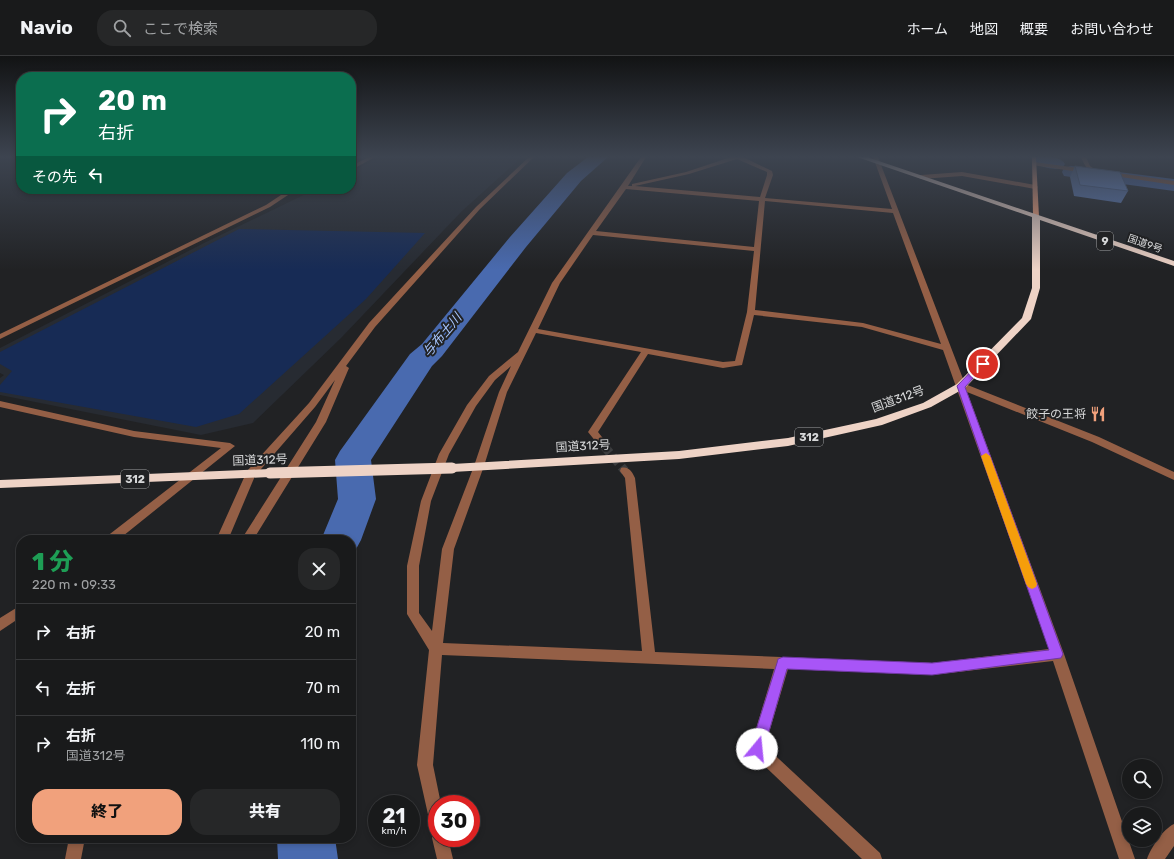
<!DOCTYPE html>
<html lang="ja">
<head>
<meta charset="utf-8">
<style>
  body { margin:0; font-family:Rubik,"Noto Sans JP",sans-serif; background:#262728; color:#f1f3f6; height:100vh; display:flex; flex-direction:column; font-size:15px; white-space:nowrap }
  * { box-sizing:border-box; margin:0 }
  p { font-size:13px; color:#9fa1a3 }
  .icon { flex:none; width:22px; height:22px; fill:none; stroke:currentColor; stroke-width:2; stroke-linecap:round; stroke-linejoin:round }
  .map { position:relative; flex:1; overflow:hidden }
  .panel { position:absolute; left:16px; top:479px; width:340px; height:308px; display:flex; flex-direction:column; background:#191a1b; border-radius:16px; box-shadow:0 2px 6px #0003,0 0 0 1px #37383a }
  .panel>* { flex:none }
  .banner { position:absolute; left:16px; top:16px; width:340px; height:122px; border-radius:16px; box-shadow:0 2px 6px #0003,0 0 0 1px #37383a; background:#0b6e4f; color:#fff; overflow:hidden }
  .buttons { position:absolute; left:1122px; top:703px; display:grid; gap:8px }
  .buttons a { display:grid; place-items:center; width:40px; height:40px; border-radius:50%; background:#191a1b; box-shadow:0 2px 6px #0003,0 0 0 1px #37383a; font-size:20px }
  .speed { position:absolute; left:368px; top:739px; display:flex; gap:8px; font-size:20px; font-weight:700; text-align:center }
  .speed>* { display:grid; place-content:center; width:52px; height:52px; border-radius:50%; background:#191a1b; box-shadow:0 2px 6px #0003,0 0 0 1px #37383a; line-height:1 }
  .speed small { font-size:10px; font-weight:400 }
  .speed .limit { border:6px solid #d22; background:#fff; color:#111 }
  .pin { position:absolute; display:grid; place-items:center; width:34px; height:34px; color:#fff; margin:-17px; border:2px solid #fff; border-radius:50%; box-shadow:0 1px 4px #0007 }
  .me { position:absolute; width:44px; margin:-22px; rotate:17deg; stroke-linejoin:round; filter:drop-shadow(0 0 3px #0008) }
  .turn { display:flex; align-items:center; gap:14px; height:84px; padding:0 16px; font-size:18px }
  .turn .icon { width:52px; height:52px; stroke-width:2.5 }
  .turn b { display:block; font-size:28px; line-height:34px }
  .then { display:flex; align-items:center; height:38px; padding:0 16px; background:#0003; gap:8px; font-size:15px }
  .round { display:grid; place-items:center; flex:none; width:42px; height:42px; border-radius:16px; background:#262728 }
  .headline { display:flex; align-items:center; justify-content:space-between; height:68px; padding:0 16px }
  h1 { font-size:24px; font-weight:800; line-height:30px; color:#1e9e55 }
  .action { display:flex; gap:8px; margin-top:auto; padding:8px 16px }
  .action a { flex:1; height:46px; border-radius:16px; background:#f1a17c; color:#111; font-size:16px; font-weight:800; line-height:46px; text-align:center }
  .action a+a { background:#262728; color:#f1f3f6 }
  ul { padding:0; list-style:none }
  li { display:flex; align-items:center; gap:12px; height:56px; padding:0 16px; border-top:1px solid #37383a }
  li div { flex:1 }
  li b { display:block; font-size:15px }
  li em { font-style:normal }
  header { display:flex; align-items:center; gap:24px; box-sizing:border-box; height:56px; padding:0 20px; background:#191a1b; border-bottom:1px solid #37383a }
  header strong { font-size:19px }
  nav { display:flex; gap:22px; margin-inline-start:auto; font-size:14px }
  .search { width:280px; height:36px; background:#262728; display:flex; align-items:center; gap:10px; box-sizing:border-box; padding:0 14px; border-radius:16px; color:#9fa1a3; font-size:15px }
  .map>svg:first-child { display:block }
  .built { fill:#272b32 }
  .green { fill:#172b55 }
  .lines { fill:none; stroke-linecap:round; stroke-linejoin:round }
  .river { fill:#496aaf; fill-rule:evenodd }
  .minor-tunnel { stroke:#3c3d3f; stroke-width:9; stroke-dasharray:9 4.5; stroke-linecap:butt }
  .minor { fill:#945f46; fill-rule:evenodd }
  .major { fill:#faa278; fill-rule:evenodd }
  .highway { fill:#eed3c6; fill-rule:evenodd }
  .highway-bridge { stroke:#eed3c6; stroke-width:11 }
  .wall { fill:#5e7dbb }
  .building { fill:#6d91d9; stroke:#4c6698 }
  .route { fill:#a855f7; stroke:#6d37a1 }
  .slow { fill:#f59e0b }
  .labels { text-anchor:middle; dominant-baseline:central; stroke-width:4; stroke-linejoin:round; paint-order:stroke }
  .far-street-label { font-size:10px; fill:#d7d8d9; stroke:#212224 }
  .shield { fill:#212224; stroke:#a0a1a3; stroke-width:1 }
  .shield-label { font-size:11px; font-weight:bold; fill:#d7d8d9 }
  .street-label { font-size:12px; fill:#d7d8d9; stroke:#212224 }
  .poi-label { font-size:12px; fill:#d7d8d9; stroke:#212224; text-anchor:end }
  .water-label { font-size:13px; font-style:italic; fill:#a6c4fd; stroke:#212224 }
</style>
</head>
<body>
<header>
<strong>Navio</strong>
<div class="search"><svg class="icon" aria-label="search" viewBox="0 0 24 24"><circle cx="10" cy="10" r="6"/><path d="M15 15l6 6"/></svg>ここで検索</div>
<nav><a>ホーム</a><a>地図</a><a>概要</a><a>お問い合わせ</a></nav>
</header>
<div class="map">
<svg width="1174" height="803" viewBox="0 0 1174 803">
  <rect width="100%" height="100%" fill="#212224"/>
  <!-- built -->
  <path class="built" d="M 380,101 L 522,101 L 462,155 L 341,282 L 253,367 L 201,379 L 0,339 L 0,322 L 4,319 L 0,317 L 0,292 L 204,187 L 316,133 L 351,133 L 351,116 Z"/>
  <!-- green -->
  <path class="green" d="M 239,173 L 425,177 L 366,243 L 239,358 L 196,371 L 0,336 L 0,329 L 12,315 L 0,308 L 0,296 Z"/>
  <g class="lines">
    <!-- river -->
    <path class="river" d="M 588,101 L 608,101 L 581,125 L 526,191 L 442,300 L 432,310 L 371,404 L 376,443 L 361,484 L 355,495 L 351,497 L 351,484 L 321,484 L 338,443 L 335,404 L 340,395 L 410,298 L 422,288 L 510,181 L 567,117 Z
      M 1036,101 C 1046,101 1059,99 1065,108 L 1062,112 C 1054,114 1039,112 1034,104 Z
      M 1071,110 L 1174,123 L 1174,135 L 1064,120 L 1062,116 L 1064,112 Z
      M 277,782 L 335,782 L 338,803 L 278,803 Z"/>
    <!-- minor-tunnel -->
    <path class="minor-tunnel" d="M 604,390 L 625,415"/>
    <!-- minor -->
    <path class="minor" d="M 369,101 L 375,101 L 351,114 L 351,110 Z
      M 529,101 L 534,101 L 480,153 L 375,271 L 346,310 L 349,312 L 326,366 L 253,484 L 241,484 L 316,366 L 335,324 L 315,351 L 255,420 L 228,484 L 216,484 L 247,415 L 309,347 L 369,267 L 476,151 Z
      M 641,101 L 646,101 L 628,130 L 632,130 L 632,128 L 686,116 L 731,101 L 743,101 L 772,115 L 773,119 L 765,142 L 892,153 L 873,101 L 878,101 L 965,328 L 1099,381 L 1174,416 L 1174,424 L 1092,386 L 967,336 L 1064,598 L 1135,803 L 1119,803 L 1053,605 L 932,619 L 788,613 L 765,690 L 880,797 L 882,803 L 862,803 L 752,698 L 750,693 L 774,613 L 442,599 L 433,709 L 441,748 L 437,748 L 437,774 L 431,772 L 417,709 L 429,594 L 407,558 L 407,510 L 421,445 L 439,398 L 467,349 L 489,320 L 518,296 L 552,227 ZM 737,103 L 767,116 L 767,119 L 760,141 L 635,130 L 689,118 ZM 626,133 L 759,145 L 754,191 L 596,175 ZM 765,145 L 893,157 L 941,288 L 863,267 L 755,254 ZM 593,179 L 754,195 L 747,256 L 735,305 L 723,306 L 538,273 L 560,227 ZM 754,259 L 862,271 L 943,294 L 1049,593 L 932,607 L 655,596 L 635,422 C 632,416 629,410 621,412 L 620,415 L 625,422 L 642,595 L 443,587 L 454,493 L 484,410 L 507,336 L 536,277 L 641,296 L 588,376 L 601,392 L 604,393 L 609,390 L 598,376 L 648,298 L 723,312 L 742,309 ZM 511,310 L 499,336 L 474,410 L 442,493 L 432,575 L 419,557 L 419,510 L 431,445 L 449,398 L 476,350 L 495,324 Z
      M 1081,101 L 1086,101 L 1090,110 L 1097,115 L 1097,117 C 1088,117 1084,108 1081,101 Z
      M 1034,106 L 1086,113 L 1089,115 L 1086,117 L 1032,109 L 1032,107 Z
      M 962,116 L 1035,129 L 1038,131 L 1035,133 L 962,120 L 921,123 L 918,121 L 921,119 Z
      M 1110,116 L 1174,125 L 1174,129 L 1108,119 L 1107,118 Z
      M 290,133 L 297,133 L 270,151 L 0,283 L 0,278 L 266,149 Z
      M 0,345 L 134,375 L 230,387 L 235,390 L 118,484 L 104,484 L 106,481 L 221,392 L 134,381 L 0,351 Z
      M 21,549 L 21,561 L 0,575 L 0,562 Z
      M 1174,768 L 1174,790 L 1165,803 L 1147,803 C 1151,792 1163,773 1174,768 Z
      M 437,775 L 437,782 L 448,782 L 453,803 L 437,803 L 432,782 L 434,776 Z
      M 69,782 L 85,782 L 81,803 L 65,803 Z"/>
    <!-- major -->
    <path class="major" d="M 1032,101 L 1036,101 L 1039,161 L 1036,163 L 1033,161 Z"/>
    <!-- highway -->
    <path class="highway" d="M 857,101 L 867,101 L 1174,205 L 1174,210 L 1040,164 L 1040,232 L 1031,263 L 965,332 L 931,351 L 882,369 L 788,390 L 679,403 L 452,416 L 448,415 L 446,412 L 448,409 L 452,408 L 679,395 L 788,382 L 876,363 L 923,347 L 957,328 L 1022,262 L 1032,232 L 1032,161 Z
      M 270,413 L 274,414 L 276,417 L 274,420 L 270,421 L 0,432 L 0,424 Z"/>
    <!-- highway-bridge -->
    <path class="highway-bridge" d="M 270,417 L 452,412"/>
  </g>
  <!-- wall -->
  <path class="wall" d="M 1075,110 L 1128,135 L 1121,147 L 1074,140 L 1070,121 Z"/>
  <!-- building -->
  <path class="building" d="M 1075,110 L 1120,116 L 1128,135 L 1080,129 Z"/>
  <!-- sky -->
  <linearGradient id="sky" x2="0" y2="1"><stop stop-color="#121314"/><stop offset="0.47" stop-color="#3d4450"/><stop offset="1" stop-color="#3d4450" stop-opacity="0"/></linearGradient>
  <rect width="1174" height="214" fill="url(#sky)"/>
  <!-- route -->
  <path class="route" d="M 980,306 L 985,306 L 986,308 L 965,331 L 1063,598 L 1061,602 L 932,619 L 787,613 L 764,693 L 762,698 L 757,700 L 752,698 L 750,693 L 777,607 L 778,603 L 783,601 L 932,607 L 1049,594 L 957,330 Z"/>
  <!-- slow -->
  <path class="slow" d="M 986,397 L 990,400 L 1037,528 L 1036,531 L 1032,533 L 1028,531 L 1026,528 L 981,400 Z"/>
  <!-- icons -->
  <defs>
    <symbol id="restaurant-bare" viewBox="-9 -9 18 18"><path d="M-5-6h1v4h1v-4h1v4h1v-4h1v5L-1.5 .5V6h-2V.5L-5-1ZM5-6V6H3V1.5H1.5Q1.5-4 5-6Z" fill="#f1a17c" stroke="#212224" stroke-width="2.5" paint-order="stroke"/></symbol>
  </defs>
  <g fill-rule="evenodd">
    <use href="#restaurant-bare" x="1087" y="347" width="22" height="22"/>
  </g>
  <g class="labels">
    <!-- far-street labels -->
    <g class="far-street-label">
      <text transform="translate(1145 188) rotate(19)">国道9号</text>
    </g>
    <!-- shield labels -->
    <g class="shield">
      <rect x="1097" y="176" width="16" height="18" rx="3"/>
      <rect x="795" y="372" width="28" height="18" rx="3"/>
      <rect x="121" y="414" width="28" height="18" rx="3"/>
    </g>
    <g class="shield-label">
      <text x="1105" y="185">9</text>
      <text x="809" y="381">312</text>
      <text x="135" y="423">312</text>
    </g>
    <!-- street labels -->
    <g class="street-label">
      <text transform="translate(898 343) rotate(-20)">国道312号</text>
      <text transform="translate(583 390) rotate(-3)">国道312号</text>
      <text transform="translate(260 404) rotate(-2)">国道312号</text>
    </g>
    <!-- poi labels -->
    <g class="poi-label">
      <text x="1086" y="358">餃子の王将</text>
    </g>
    <!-- water labels -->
    <g class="water-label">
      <text transform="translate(442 279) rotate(-50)">与布土川</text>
    </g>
  </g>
</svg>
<div class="buttons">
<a><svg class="icon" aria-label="search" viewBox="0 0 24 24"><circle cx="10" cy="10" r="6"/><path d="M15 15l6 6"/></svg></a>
<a><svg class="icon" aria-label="layers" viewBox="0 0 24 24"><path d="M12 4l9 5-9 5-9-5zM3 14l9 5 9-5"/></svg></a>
</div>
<div class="speed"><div>21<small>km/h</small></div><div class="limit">30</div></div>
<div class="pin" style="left:983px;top:308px;background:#d93025"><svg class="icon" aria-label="arrive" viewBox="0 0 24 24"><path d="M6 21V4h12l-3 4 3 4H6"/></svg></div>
<svg class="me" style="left:757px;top:693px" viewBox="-20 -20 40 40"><circle r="19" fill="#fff"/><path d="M0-13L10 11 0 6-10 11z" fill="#a855f7"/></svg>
<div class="banner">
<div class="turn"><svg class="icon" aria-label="right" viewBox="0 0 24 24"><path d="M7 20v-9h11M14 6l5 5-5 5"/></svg><div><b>20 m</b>右折</div></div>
<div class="then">その先<svg class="icon" aria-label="left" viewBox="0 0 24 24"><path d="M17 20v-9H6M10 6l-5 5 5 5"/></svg></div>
</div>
<section class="panel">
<div class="headline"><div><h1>1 分</h1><p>220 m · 09:33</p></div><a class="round"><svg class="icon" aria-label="close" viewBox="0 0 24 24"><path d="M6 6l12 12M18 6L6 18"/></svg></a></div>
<ul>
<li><svg class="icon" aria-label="right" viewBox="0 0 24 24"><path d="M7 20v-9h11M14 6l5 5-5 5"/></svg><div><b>右折</b></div><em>20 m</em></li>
<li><svg class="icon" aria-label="left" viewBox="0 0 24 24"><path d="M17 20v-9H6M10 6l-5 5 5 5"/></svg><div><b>左折</b></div><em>70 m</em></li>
<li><svg class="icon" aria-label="right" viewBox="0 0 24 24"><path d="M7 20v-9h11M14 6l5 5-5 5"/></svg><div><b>右折</b><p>国道312号</p></div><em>110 m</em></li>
</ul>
<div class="action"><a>終了</a><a>共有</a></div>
</section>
</div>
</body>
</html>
